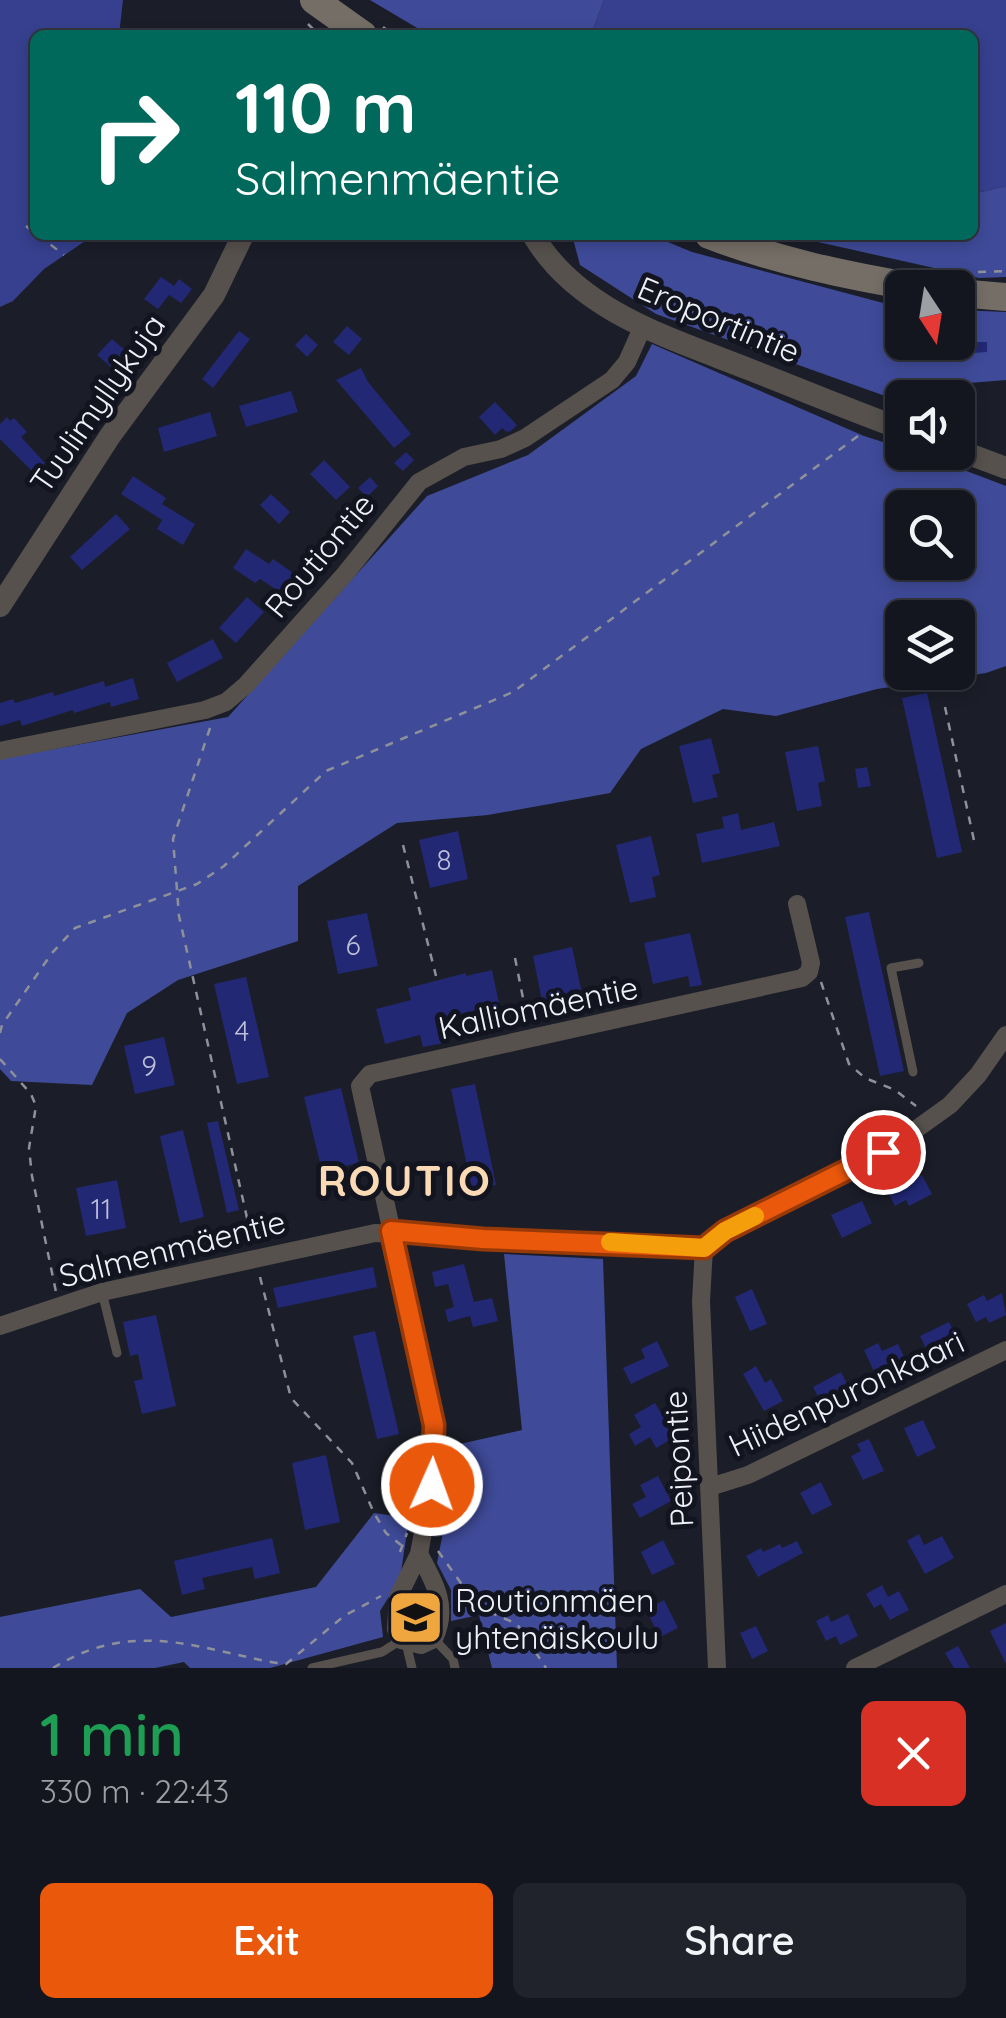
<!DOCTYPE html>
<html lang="en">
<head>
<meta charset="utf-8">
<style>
  body { margin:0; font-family:Quicksand,sans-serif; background:#21232c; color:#f1f3f6; height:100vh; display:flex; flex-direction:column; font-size:38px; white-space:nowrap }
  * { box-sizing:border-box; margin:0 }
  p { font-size:32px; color:#9d9fa4 }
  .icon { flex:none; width:55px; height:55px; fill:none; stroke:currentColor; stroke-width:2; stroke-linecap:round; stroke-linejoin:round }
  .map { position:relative; height:1668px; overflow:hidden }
  .drawer { display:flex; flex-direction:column; background:#14161f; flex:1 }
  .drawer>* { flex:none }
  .guide { position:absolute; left:30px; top:30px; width:948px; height:210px; border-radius:15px; box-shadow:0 5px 15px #0003,0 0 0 2px #33353d; background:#00695c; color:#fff; overflow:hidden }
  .needle { width:65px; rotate:168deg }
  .fabs { position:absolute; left:885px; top:270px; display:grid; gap:20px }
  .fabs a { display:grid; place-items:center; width:90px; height:90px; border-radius:15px; background:#14161f; box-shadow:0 5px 15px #0003,0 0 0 2px #33353d; font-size:50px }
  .pin { position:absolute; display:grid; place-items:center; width:85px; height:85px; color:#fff; margin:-42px; border:5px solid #fff; border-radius:50%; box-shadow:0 2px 10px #0007 }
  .me { position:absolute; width:110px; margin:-55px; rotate:2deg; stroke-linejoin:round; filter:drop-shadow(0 0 8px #0008) }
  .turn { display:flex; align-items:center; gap:35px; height:210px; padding:0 40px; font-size:45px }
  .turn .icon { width:130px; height:130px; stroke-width:2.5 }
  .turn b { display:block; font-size:70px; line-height:85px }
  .round { display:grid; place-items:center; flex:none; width:105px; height:105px; border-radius:15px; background:#21232c }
  .summary { display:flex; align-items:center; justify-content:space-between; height:170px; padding:0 40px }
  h1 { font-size:60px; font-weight:600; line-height:75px; color:#1e9e55 }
  .button { display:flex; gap:20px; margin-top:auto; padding:20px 40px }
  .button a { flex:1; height:115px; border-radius:15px; background:#ea580c; color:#fff; font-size:40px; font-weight:600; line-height:115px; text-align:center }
  .button a+a { background:#21232c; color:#f1f3f6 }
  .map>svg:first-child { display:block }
  .forest { fill:#3f4b99; fill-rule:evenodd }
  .water { fill:#36408e }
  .building { fill:#222874 }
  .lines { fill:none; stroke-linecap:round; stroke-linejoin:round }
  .path { stroke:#8e919a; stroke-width:2.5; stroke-dasharray:8 8; stroke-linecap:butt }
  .service { stroke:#56514c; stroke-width:9 }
  .minor { stroke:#56514c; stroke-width:18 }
  .tertiary { stroke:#56514c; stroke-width:22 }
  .secondary { stroke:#756e66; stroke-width:28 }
  .route-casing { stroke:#983908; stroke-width:25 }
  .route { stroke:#ea580c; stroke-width:18 }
  .slow { stroke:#f59e0b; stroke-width:18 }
  .labels { text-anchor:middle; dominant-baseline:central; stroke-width:10; stroke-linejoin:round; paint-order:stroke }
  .number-label { font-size:28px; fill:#bcbfd8 }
  .street-label { font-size:32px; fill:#eff1f9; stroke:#12151f }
  .poi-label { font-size:32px; fill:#eff1f9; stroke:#12151f; text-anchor:start }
  .district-label { font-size:42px; font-weight:bold; letter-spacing:2.5px; fill:#fadab5; stroke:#12151f }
</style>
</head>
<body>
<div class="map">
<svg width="1006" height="1668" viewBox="0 0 1006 1668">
  <rect width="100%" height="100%" fill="#1b1e29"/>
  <!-- forest -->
  <path class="forest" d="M 370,0 L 604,0 L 591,35 L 429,35 Z
    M 1006,186 L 1006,277 L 979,278 L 809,240 L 826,235 L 972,235 L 973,194 Z
    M 572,235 L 651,235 L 692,252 L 902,308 L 902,342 L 958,342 L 958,310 L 1006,312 L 1006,380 L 919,387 L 918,397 L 902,398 L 902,402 L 656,314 L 580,265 Z
    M 652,344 L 864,436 L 902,448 L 902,452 L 927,456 L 1006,486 L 1006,666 L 986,673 L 877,689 L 776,716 L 723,709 L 641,749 L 610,793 L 488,815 L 397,823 L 298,886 L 298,941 L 178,980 L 127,1013 L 92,1085 L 11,1081 L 0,1069 L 0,759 L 228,717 L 427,496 L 528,455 L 636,376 ZM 902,508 L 958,508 L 958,562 L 902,562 ZM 902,618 L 958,618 L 958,672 L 902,672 Z
    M 504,1254 L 603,1259 L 617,1668 L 492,1668 L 479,1615 L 451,1621 L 451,1590 L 437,1563 L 445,1522 L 451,1446 L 522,1430 Z
    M 374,1513 L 409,1518 L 400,1579 L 380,1611 L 383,1637 L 270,1668 L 190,1668 L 184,1662 L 155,1668 L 0,1668 L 0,1617 L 140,1589 L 171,1617 L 316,1587 Z"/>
  <!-- water -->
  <path class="water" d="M 0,0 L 123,0 L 119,35 L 35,35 L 35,235 L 94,235 L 44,269 L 13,301 L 0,307 Z
    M 604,0 L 1006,0 L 1006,186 L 973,194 L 972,35 L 591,35 Z"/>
  <!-- building -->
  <path class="building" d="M 161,277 L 174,286 L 179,279 L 192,289 L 181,303 L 169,295 L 158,309 L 144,299 Z
    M 347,326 L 362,339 L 349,355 L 333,342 Z
    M 239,331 L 250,339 L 213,388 L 202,379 Z
    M 306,334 L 318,345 L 307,357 L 295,345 Z
    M 112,339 L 127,352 L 112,368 L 97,355 Z
    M 977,340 L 977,342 L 987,342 L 987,352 L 931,356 L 930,343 Z
    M 361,368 L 368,382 L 411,434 L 394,448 L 336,380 Z
    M 291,391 L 298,412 L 246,427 L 239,406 Z
    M 495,402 L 517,425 L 511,431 L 507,432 L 502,428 L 495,435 L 479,417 Z
    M 210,412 L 217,436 L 164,452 L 158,428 Z
    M 7,417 L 10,421 L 14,418 L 27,432 L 21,437 L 45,463 L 34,473 L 0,439 L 0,424 Z
    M 406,452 L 414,460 L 403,471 L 394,463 Z
    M 324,460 L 350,487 L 336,500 L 310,474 Z
    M 133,476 L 166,498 L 162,504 L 195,524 L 183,545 L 157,529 L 162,520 L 121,494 Z
    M 370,477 L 378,486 L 367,497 L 358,488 Z
    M 271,494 L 290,512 L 279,524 L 260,505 Z
    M 116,514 L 130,529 L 82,570 L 70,557 Z
    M 246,549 L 269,564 L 273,559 L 296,575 L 283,594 L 260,579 L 255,583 L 233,568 Z
    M 247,597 L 264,612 L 236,643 L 219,628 Z
    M 213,639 L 223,658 L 177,682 L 167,663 Z
    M 133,678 L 139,699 L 111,707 L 110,702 L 74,713 L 73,710 L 22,726 L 20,720 L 0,726 L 0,703 L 13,699 L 15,703 L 53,692 L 54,696 L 104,681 L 105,687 Z
    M 927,693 L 962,852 L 937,858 L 902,698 Z
    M 711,738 L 720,773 L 712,775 L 718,797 L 693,803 L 679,746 Z
    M 818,746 L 825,781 L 818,783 L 822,806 L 797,811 L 785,752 Z
    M 867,767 L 871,786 L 858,788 L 855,769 Z
    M 738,813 L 741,830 L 774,822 L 780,846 L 702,863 L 696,834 L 724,828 L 722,817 Z
    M 458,831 L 468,879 L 430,888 L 419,840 Z
    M 651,836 L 660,875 L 652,877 L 656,897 L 630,903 L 616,845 Z
    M 869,912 L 904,1071 L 880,1076 L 845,917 Z
    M 367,913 L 378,966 L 338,974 L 327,921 Z
    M 690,933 L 702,985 L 690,987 L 688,976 L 653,984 L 644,943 Z
    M 572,947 L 583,998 L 543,1006 L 533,956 Z
    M 492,970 L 501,1013 L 488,1016 L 486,1008 L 437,1019 L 443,1043 L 423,1047 L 420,1035 L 385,1044 L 376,1009 L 411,1000 L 408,988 L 466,973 L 466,976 Z
    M 246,977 L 269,1077 L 237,1084 L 214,984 Z
    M 164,1037 L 175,1085 L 135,1094 L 124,1046 Z
    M 475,1084 L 496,1185 L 472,1190 L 451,1089 Z
    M 341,1088 L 359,1163 L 322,1171 L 304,1097 Z
    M 218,1121 L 239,1210 L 227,1213 L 207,1123 Z
    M 183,1130 L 204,1217 L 180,1223 L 160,1136 Z
    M 922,1175 L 932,1194 L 909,1206 L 906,1200 L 895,1206 L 885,1186 L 896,1180 L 900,1187 Z
    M 117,1180 L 126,1228 L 86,1236 L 76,1188 Z
    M 862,1201 L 872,1223 L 842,1238 L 831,1215 Z
    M 464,1264 L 474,1302 L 492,1298 L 498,1321 L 473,1327 L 470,1316 L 448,1322 L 445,1310 L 454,1307 L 448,1284 L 435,1287 L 432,1272 Z
    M 373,1267 L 377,1287 L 278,1308 L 273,1288 Z
    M 752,1289 L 767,1324 L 750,1331 L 735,1297 Z
    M 1002,1293 L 1006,1315 L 989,1323 L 986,1317 L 976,1322 L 967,1304 L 984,1295 L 987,1301 Z
    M 156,1315 L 176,1406 L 142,1414 L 134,1381 L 143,1379 L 138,1354 L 130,1356 L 123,1322 Z
    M 949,1322 L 958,1340 L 929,1355 L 920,1336 Z
    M 375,1331 L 399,1434 L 377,1439 L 353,1336 Z
    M 657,1341 L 669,1366 L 631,1384 L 623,1368 L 645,1358 L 641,1349 Z
    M 878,1343 L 882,1351 L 898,1344 L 908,1365 L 878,1380 L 864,1350 Z
    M 756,1366 L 765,1383 L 771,1379 L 783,1401 L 764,1411 L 743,1374 Z
    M 841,1372 L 849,1388 L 828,1400 L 825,1395 L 819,1398 L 813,1387 Z
    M 655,1403 L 675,1437 L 656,1448 L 650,1437 L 635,1446 L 629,1434 L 641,1427 L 634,1415 Z
    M 923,1420 L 936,1448 L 917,1457 L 904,1428 Z
    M 869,1439 L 884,1471 L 863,1480 L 851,1456 L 861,1451 L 857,1444 Z
    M 326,1455 L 340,1522 L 305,1530 L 292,1463 Z
    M 658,1476 L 671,1501 L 640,1518 L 632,1504 L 646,1497 L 640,1485 Z
    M 821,1482 L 832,1505 L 812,1515 L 800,1493 Z
    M 919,1534 L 924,1545 L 942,1536 L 954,1558 L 925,1574 L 907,1541 Z
    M 272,1538 L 280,1573 L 255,1579 L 252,1567 L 202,1578 L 205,1589 L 182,1595 L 174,1561 Z
    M 663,1540 L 675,1564 L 652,1575 L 641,1552 Z
    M 797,1541 L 803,1553 L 758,1577 L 746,1556 L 761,1548 L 763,1552 L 780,1544 L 782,1548 Z
    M 882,1585 L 888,1597 L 899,1591 L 909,1610 L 890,1620 L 881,1604 L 874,1608 L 866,1594 Z
    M 664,1600 L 678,1628 L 660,1637 L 646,1610 Z
    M 848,1614 L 858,1636 L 840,1645 L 836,1636 L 826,1641 L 816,1621 L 828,1615 L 831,1622 Z
    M 1006,1623 L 1006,1664 L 990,1631 Z
    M 756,1626 L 768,1651 L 752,1659 L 740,1633 Z
    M 958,1646 L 970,1668 L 954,1668 L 945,1653 Z"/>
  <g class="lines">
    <!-- path -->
    <path class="path" d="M 308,24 L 319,35
      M 383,27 L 394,35
      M 26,226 L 35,233
      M 38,235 L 64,255
      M 933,271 L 950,272
      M 978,272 L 1006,271
      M 945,707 L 975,845
      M 210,728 L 173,839 L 179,916 L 252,1240
      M 403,845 L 436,976
      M 515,958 L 528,1023
      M 821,982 L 849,1064 L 865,1078 L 895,1090 L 916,1106
      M 0,1033 L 2,1025 L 52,953 L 75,928 L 197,884 L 224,866 L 326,771 L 513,692 L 862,433
      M 0,1059 L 31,1094 L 36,1106 L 29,1148 L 32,1176 L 56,1292
      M 260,1277 L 291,1398 L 352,1463 L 374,1513 L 386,1533 L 401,1545
      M 438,1551 L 463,1586 L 487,1611 L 517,1624 L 546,1668
      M 400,1552 L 407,1533
      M 53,1668 C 111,1632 161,1637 225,1652 C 245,1656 265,1662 286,1664 L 344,1616 L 381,1596"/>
    <!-- service -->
    <path class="service" d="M 913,1072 L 891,968 L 919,963
      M 102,1292 L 117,1353
      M 434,1639 L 453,1659 L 455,1668
      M 406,1643 L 412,1668
      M 312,1668 L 382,1652 L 401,1640"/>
    <!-- minor -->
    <path class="minor" d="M 0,751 L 205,710 L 226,702 L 246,685 L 345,574 L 419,482 L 464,457 L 501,449 L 525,438 L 612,380 L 627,362 L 643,326
      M 704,1248 L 701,1301 L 717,1668
      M 0,1326 L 102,1292 L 375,1233 L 704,1248 L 725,1231 L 883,1153 L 950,1105 L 978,1075 L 1006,1035
      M 710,1487 L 748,1475 L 1006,1350
      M 419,1554 C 435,1583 449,1607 434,1639 L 421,1645 L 401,1640 L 396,1629 L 398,1597 L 419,1554 L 432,1485 L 434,1425 L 360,1086 L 370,1074 L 802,978 L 809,972 L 811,963 L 797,904
      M 855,1668 L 1006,1594"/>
    <!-- tertiary -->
    <path class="tertiary" d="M 533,235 C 578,312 673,339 751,370 C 802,390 852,411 902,429
      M 958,450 L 1006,468
      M 0,606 L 110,436 L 214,295 L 243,235"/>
    <!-- secondary -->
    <path class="secondary" d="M 314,0 L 363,35
      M 709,235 C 777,261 848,276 920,288
      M 958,293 L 1006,297"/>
  </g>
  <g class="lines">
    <defs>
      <path id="route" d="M 432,1485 L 434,1425 L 391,1231 L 483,1239 L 704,1248 L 725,1231 L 883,1152"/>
    </defs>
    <!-- route casing -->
    <use href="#route" class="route-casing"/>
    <!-- route -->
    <use href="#route" class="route"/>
    <!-- slow -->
    <path class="slow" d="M 610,1242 L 704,1248 L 725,1231 L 755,1216"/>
  </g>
  <!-- icons -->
  <defs>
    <symbol id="school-square" viewBox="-11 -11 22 22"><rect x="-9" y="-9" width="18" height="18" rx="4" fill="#f0a63e" stroke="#12151f"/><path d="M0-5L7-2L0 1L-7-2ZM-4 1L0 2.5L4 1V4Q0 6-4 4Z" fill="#111"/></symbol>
  </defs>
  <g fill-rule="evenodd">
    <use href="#school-square" x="384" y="1586" width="63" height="63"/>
  </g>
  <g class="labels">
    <!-- number labels -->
    <g class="number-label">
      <text x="444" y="859">8</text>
      <text x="353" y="944">6</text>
      <text x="242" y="1030">4</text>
      <text x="149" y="1065">9</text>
      <text x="101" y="1208">11</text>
    </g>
    <!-- street labels -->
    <g class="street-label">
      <text transform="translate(719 319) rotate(23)">Eroportintie</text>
      <text transform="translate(97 403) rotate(-55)">Tuulimyllykuja</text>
      <text transform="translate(319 555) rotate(-50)">Routiontie</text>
      <text transform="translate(538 1007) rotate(-12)">Kalliomäentie</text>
      <text transform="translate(172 1248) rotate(-14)">Salmenmäentie</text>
      <text transform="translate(846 1393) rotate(-25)">Hiidenpuronkaari</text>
      <text transform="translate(678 1459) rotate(-93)">Peipontie</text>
    </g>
    <!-- poi labels -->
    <g class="poi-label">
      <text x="455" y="1600">Routionmäen<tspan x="455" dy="37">yhtenäiskoulu</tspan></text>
    </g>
    <!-- district labels -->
    <g class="district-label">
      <text x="405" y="1180">ROUTIO</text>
    </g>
  </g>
</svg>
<div class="fabs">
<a><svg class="needle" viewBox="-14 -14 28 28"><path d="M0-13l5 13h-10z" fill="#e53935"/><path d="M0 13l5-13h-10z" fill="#9d9fa4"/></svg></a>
<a><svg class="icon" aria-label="sound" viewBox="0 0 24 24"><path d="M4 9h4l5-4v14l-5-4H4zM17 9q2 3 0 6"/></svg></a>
<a><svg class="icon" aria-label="search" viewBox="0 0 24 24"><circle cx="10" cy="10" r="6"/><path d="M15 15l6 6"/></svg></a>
<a><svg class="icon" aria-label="layers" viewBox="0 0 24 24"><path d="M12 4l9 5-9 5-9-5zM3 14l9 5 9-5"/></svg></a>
</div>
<div class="pin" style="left:883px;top:1152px;background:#d93025"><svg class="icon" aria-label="arrive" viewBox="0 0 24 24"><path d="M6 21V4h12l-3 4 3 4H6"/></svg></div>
<svg class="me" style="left:432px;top:1485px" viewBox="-20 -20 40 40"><circle r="17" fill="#ea580c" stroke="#fff" stroke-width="3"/><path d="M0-11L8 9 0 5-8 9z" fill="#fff"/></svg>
<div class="guide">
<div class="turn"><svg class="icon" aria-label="right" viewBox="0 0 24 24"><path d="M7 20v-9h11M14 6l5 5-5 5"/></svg><div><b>110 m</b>Salmenmäentie</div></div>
</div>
</div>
<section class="drawer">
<div class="summary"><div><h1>1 min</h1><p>330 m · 22:43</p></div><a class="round" style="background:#d93025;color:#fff"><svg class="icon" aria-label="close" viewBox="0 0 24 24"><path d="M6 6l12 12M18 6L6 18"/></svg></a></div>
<div class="button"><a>Exit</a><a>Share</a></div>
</section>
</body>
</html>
